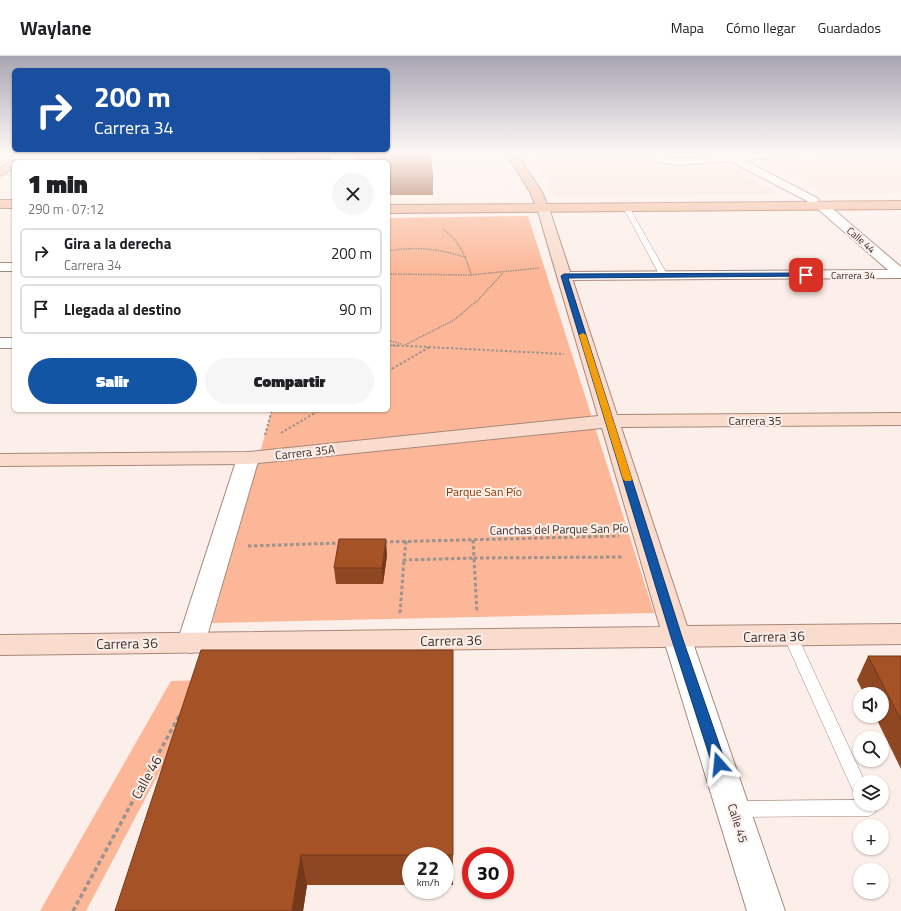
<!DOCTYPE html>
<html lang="es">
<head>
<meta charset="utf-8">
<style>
  body { margin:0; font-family:"Titillium Web",sans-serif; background:#f6f6f6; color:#202124; height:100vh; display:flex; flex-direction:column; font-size:15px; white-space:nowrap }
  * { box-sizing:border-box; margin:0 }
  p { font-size:13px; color:#757577 }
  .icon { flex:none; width:22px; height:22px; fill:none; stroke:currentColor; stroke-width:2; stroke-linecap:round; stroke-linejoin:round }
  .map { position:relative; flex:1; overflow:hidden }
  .panel { position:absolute; left:12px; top:104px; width:378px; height:252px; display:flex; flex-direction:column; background:#fff; border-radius:6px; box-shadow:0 1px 3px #0004 }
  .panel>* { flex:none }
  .banner { position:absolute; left:12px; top:12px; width:378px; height:84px; border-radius:6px; box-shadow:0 1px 3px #0004; background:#1a4fa0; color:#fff; overflow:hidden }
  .tools { position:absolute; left:853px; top:631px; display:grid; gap:8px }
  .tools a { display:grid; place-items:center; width:36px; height:36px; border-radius:50%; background:#fff; box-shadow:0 1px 3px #0004; font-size:20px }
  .speed { position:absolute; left:402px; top:791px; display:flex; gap:8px; font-size:20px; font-weight:700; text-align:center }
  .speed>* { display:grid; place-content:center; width:52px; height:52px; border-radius:50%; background:#fff; box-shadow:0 1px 3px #0004; line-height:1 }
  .speed small { font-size:10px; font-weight:400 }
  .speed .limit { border:6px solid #d22; background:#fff; color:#111 }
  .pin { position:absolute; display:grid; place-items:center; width:34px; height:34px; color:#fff; margin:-17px; border-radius:8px; box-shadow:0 2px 6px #0006 }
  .me { position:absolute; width:44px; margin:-22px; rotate:342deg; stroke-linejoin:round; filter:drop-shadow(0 0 3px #0008) }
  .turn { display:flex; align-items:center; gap:14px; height:84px; padding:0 16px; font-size:18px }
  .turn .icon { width:52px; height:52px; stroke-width:2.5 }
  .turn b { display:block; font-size:28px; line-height:34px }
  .round { display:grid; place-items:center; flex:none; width:42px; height:42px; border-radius:21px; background:#f6f6f6 }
  .headline { display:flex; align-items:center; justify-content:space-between; height:68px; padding:0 16px }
  h1 { font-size:24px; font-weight:800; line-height:30px }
  .primary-button { display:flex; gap:8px; margin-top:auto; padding:8px 16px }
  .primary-button a { flex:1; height:46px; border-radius:24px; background:#1355a5; color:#fff; font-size:16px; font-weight:800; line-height:46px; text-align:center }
  .primary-button a+a { background:#f6f6f6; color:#202124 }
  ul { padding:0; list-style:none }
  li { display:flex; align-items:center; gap:12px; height:50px; margin:0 8px 6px; padding:0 8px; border:2px solid #e0e0e0; border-radius:6px }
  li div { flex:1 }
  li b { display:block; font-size:15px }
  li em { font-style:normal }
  header { display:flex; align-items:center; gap:24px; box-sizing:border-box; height:56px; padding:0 20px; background:#fff; border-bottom:1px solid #e0e0e0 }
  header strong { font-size:19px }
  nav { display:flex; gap:22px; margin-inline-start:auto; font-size:14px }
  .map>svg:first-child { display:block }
  .built { fill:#fae2d7 }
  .green { fill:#fbb797 }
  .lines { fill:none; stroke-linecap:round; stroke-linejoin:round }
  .lane-casing { stroke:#a5887a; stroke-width:1 }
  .street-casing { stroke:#a5887a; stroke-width:2 }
  .secondary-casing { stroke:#a5887a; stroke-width:2 }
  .primary-casing { stroke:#ae6b4a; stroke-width:2 }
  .path-far3 { stroke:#9f938d; stroke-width:1.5; stroke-dasharray:1.5 1; stroke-linecap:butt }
  .path-far2 { stroke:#9f938d; stroke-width:2; stroke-dasharray:2.5 2; stroke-linecap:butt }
  .path-far1 { stroke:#9f938d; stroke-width:3; stroke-dasharray:3.5 2.5; stroke-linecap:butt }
  .path { stroke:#9f938d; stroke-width:3.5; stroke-dasharray:4.5 3; stroke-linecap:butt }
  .lane { fill:#fff; fill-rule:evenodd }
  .street { fill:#fff; fill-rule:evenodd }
  .secondary { fill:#f9dcce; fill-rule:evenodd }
  .primary { fill:#f2b99c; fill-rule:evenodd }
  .wall { fill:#8e4721 }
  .shaded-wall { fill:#74391b }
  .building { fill:#a55226; stroke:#74391b }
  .route { fill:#1355a5; stroke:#0c376b }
  .slow { fill:#f59e0b }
  .labels { text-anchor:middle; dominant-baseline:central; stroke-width:4; stroke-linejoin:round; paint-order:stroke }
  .far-street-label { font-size:10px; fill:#3e322c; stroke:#fcefe9 }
  .street-label { font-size:12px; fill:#3e322c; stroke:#fcefe9 }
  .park-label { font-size:12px; fill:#873701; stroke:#fcefe9 }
  .near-street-label { font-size:14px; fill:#3e322c; stroke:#fcefe9 }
</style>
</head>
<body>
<header>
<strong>Waylane</strong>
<nav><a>Mapa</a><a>Cómo llegar</a><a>Guardados</a></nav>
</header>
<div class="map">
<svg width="901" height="855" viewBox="0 0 901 855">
  <rect width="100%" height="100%" fill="#fcefe9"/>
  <!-- built -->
  <path class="built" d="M 530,97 L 632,97 L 650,112 L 724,107 L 781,138 L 555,140 Z
    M 815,97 L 901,97 L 901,137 L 827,138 L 767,106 L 813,102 Z"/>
  <!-- green -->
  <path class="green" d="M 664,97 L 759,97 L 675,103 Z
    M 528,160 L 654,557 L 212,567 L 272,354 L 388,354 L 388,162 Z
    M 208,624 L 86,855 L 40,855 L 171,625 Z"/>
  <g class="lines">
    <defs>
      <path id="lane" d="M 626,149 L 629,151 L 668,220 L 667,222 L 664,222 L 660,220 L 623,151 Z
        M 790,574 L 795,575 L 797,579 L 865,726 L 860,726 L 860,739 L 854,737 L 783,579 L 785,575 Z
        M 860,744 L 860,748 L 876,748 L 877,752 L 875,757 L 869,760 L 736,761 L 730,758 L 728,753 L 730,748 L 736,745 Z"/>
      <path id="street" d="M 254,97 L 264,97 L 258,106 L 248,106 Z
        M 644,97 L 655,97 L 663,101 L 678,103 L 760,97 L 799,97 L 798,99 L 794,100 L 744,104 L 817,142 L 819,144 L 817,146 L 809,146 L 730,105 L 678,109 L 656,106 Z
        M 822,146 L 826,147 L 901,211 L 901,222 L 564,224 L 559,223 L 557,220 L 559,217 L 564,216 L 888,214 L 818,153 L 816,150 L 818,147 Z
        M 0,207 L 14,207 L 14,215 L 0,215 Z
        M 0,282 L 14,282 L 14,292 L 0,292 Z
        M 248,396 L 255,398 L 259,402 L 205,587 L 201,594 L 191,597 L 181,594 L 177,587 L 237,402 L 241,398 Z
        M 677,571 L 687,574 L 691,581 L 785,855 L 747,855 L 663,581 L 667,574 Z"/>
      <path id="secondary" d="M 543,148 L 547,149 L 549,152 L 617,359 L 901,357 L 901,369 L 621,371 L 687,570 L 901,568 L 901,588 L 0,599 L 0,579 L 660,571 L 602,372 L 248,408 L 0,410 L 0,398 L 248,396 L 598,360 L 537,152 L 539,149 Z"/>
      <path id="primary" d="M 506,97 L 516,97 L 542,136 L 547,148 L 901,145 L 901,153 L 388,157 L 388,149 L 535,148 L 530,136 Z
        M 14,104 L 19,106 L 14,106 L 14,112 L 0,120 L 0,112 Z
        M 0,144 L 14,144 L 14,152 L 0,152 Z"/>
    </defs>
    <!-- lane casing -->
    <use href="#lane" class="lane-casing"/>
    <!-- street casing -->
    <use href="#street" class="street-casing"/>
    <!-- secondary casing -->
    <use href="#secondary" class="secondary-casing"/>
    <!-- primary casing -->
    <use href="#primary" class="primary-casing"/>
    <!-- path-far3 -->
    <path class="path-far3" d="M 443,173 C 459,185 466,200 471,219
      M 388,195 C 416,190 441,193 467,202
      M 388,218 L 471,219 L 539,212
      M 388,284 L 401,288
      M 388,289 L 398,290
      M 405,289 L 454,264 L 478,244 L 503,217"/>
    <!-- path-far2 -->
    <path class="path-far2" d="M 388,289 L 564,298
      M 388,315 L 430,291
      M 281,377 L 320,354
      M 265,379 L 272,354"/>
    <!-- path-far1 -->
    <path class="path-far1" d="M 473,484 L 474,502 L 623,501
      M 406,485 L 404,504 L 474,502 L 477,556
      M 384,486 L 619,480
      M 248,490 L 341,487
      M 400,557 L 404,504"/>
    <!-- path -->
    <path class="path" d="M 73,855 L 179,660"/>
    <!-- lane -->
    <use href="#lane" class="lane"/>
    <!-- street -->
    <use href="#street" class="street"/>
    <!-- secondary -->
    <use href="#secondary" class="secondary"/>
    <!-- primary -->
    <use href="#primary" class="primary"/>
  </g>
  <!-- wall -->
  <path class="wall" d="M 388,106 L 433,123 L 433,139 L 388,139 Z
    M 387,499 L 383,528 L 336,528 L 334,512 Z
    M 453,594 L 453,829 L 445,829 L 445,800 L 411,800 L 411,829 L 307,829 L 303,855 L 115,855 Z
    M 868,600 L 901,600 L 901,713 L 875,660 L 882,660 L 882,638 L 864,638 L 857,624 Z"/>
  <!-- shaded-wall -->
  <path class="shaded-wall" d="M 297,97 L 299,97 L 300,106 L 295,99 Z
    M 330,99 L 331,106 L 328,106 Z
    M 386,483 L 387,499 L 383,528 L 382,512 Z
    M 301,799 L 307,829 L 303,855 L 292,855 Z"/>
  <!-- building -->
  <path class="building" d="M 265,97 L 297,97 L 295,99 L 330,99 L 328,106 L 259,106 Z
    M 358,97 L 430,97 L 433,123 L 388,123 L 388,106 L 356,106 Z
    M 339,483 L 386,483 L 382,512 L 334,512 Z
    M 201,594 L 453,594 L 453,799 L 301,799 L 292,855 L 115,855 Z
    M 868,600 L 901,600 L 901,664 Z"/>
  <!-- sky -->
  <linearGradient id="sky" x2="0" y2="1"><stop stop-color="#a8a5b3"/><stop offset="0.45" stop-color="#fef8f5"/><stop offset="1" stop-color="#fef8f5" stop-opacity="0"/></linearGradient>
  <rect width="901" height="216" fill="url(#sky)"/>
  <!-- route -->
  <path class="route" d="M 806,217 L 808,218 L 808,220 L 568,222 L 682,581 L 726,708 L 724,712 L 719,714 L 714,712 L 712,708 L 671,581 L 561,220 L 564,218 Z"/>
  <!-- slow -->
  <path class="slow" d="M 583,277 L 586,279 L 632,423 L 631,425 L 625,425 L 623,423 L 579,279 Z"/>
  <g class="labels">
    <!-- far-street labels -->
    <g class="far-street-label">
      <text transform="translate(861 184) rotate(41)">Calle 44</text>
      <text x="853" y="219">Carrera 34</text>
    </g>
    <!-- street labels -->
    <g class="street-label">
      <text x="755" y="364">Carrera 35</text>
      <text transform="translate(305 396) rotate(-6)">Carrera 35A</text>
      <text transform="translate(559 473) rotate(-1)">Canchas del Parque San Pío</text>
      <text transform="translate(738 767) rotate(72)">Calle 45</text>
    </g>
    <!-- park labels -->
    <g class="park-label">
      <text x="484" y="435">Parque San Pío</text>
    </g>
    <!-- near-street labels -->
    <g class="near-street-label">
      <text transform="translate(774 580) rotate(-1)">Carrera 36</text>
      <text transform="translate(451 584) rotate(-1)">Carrera 36</text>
      <text transform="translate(127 587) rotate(-1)">Carrera 36</text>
      <text transform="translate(146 721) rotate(-61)">Calle 46</text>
    </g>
  </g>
</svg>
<div class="tools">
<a><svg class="icon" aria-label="sound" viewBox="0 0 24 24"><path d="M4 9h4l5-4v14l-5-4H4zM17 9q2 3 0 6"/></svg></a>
<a><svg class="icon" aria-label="search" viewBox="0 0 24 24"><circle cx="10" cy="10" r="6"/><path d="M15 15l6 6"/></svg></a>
<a><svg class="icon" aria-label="layers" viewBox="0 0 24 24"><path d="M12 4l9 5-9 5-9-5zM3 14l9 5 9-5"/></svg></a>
<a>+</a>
<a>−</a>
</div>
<div class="speed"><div>22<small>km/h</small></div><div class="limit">30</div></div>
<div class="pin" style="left:806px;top:219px;background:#d93025"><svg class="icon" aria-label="arrive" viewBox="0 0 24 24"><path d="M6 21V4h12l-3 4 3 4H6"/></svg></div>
<svg class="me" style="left:719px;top:708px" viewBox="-20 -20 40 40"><path d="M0-17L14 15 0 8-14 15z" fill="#1355a5" stroke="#fff" stroke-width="4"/></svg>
<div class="banner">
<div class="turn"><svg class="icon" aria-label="right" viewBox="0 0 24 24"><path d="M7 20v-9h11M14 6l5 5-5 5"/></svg><div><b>200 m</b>Carrera 34</div></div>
</div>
<section class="panel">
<div class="headline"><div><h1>1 min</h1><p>290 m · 07:12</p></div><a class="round"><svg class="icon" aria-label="close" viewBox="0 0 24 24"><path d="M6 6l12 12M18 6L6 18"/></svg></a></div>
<ul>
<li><svg class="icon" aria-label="right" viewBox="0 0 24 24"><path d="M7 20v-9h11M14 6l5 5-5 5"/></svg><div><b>Gira a la derecha</b><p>Carrera 34</p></div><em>200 m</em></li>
<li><svg class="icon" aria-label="arrive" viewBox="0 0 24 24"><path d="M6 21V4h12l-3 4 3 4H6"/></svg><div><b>Llegada al destino</b></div><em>90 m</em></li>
</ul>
<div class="primary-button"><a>Salir</a><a>Compartir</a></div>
</section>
</div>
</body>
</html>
